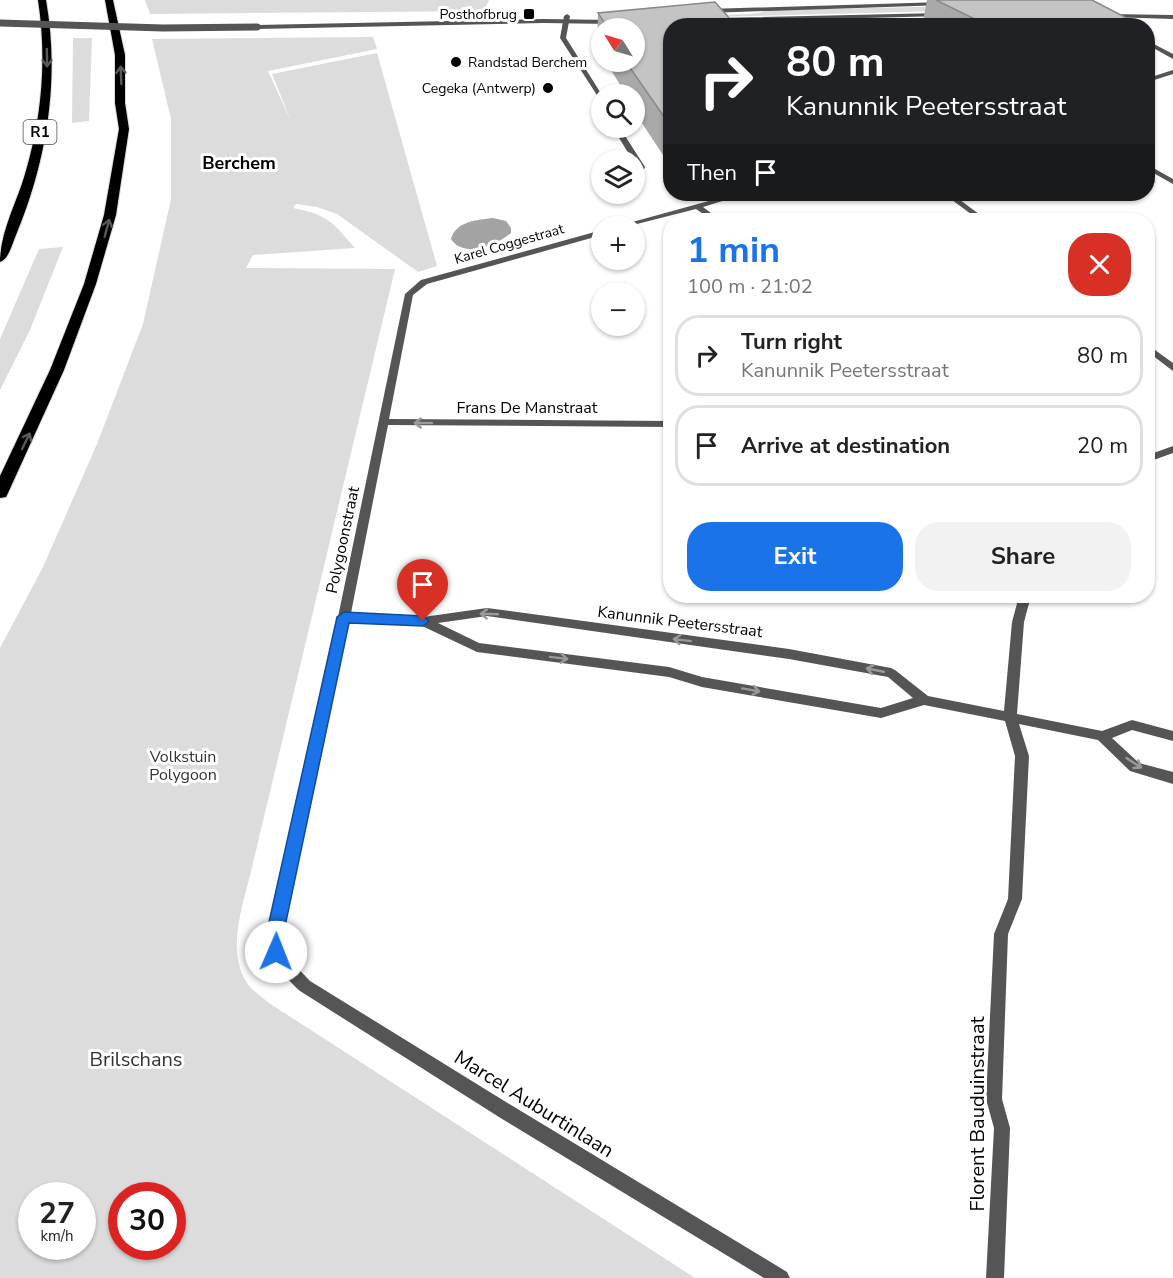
<!DOCTYPE html>
<html lang="en">
<head>
<meta charset="utf-8">
<style>
  body { margin:0; font-family:"Nunito Sans",sans-serif; background:#f2f2f2; color:#222; height:100vh; display:flex; flex-direction:column; font-size:22px; white-space:nowrap }
  * { box-sizing:border-box; margin:0 }
  p { font-size:20px; color:#767676 }
  .icon { flex:none; width:33px; height:33px; fill:none; stroke:currentColor; stroke-width:2; stroke-linecap:round; stroke-linejoin:round }
  .map { position:relative; flex:1; overflow:hidden }
  .side { position:absolute; left:663px; top:213px; width:492px; height:390px; display:flex; flex-direction:column; background:#fff; border-radius:24px; box-shadow:0 2px 4px #0004 }
  .side>* { flex:none }
  .guide { position:absolute; left:663px; top:18px; width:492px; height:183px; border-radius:24px; box-shadow:0 2px 4px #0004; background:#202124; color:#fff; overflow:hidden }
  .needle { width:39px; rotate:307deg }
  .fabs { position:absolute; left:591px; top:18px; display:grid; gap:12px }
  .fabs a { display:grid; place-items:center; width:54px; height:54px; border-radius:50%; background:#fff; box-shadow:0 2px 4px #0004; font-size:30px }
  .speed { position:absolute; left:18px; top:1182px; display:flex; gap:12px; font-size:30px; font-weight:700; text-align:center }
  .speed>* { display:grid; place-content:center; width:78px; height:78px; border-radius:50%; background:#fff; box-shadow:0 2px 4px #0004; line-height:1 }
  .speed small { font-size:15px; font-weight:400 }
  .speed .limit { border:9px solid #d22; background:#fff; color:#111 }
  .pin { position:absolute; display:grid; place-items:center; width:51px; height:51px; color:#fff; margin:-62px -26px; border-radius:50% 50% 50% 0; rotate:-45deg; box-shadow:0 0 6px #0007 }
  .pin .icon { rotate:45deg }
  .me { position:absolute; width:66px; margin:-33px; rotate:1deg; stroke-linejoin:round; filter:drop-shadow(0 0 4px #0008) }
  .turn { display:flex; align-items:center; gap:21px; height:126px; padding:0 24px; font-size:27px }
  .turn .icon { width:78px; height:78px; stroke-width:2.5 }
  .turn b { display:block; font-size:42px; line-height:51px }
  .then { display:flex; align-items:center; height:57px; padding:0 24px; background:#0003; gap:12px; font-size:22px }
  .round { display:grid; place-items:center; flex:none; width:63px; height:63px; border-radius:24px; background:#f2f2f2 }
  .overview { display:flex; align-items:center; justify-content:space-between; height:102px; padding:0 24px }
  h1 { font-size:36px; font-weight:700; line-height:45px; color:#1a73e8 }
  .action { display:flex; gap:12px; margin-top:auto; padding:12px 24px }
  .action a { flex:1; height:69px; border-radius:24px; background:#1a73e8; color:#fff; font-size:24px; font-weight:700; line-height:69px; text-align:center }
  .action a+a { background:#f2f2f2; color:#222 }
  ul { padding:0; list-style:none }
  li { display:flex; align-items:center; gap:18px; height:81px; margin:0 12px 9px; padding:0 12px; border:3px solid #e0e0e0; border-radius:24px }
  li div { flex:1 }
  li b { display:block; font-size:22px }
  li em { font-style:normal }
  .map>svg:first-child { display:block }
  .green { fill:#dcdcdc; fill-rule:evenodd }
  .water { fill:#a3a3a3 }
  .lines { fill:none; stroke-linecap:round; stroke-linejoin:round }
  .motorway-casing { stroke:#dbdbdb; stroke-width:2 }
  .minor { fill:#555; fill-rule:evenodd }
  .tertiary { fill:#555; fill-rule:evenodd }
  .motorway { fill:#000; fill-rule:evenodd }
  .tertiary-bridge { stroke:#555; stroke-width:7 }
  .wall { fill:#a9a9a9 }
  .shaded-wall { fill:#898989 }
  .building { fill:#c4c4c4; stroke:#898989; stroke-width:1.5 }
  .oneway { stroke:#595959 }
  .oneway2 { stroke:#999 }
  .route { fill:#1a73e8; stroke:#114b97; stroke-width:1.5 }
  .poi-dot { fill:#000; stroke:#fff; stroke-width:2 }
  .labels { text-anchor:middle; dominant-baseline:central; stroke-width:6; stroke-linejoin:round; paint-order:stroke }
  .far-poi-label { font-size:14px; fill:#000; stroke:#fff; text-anchor:end }
  .far-street-label { font-size:14px; fill:#000; stroke:#fff }
  .shield { fill:#fff; stroke:#4c4c4c; stroke-width:1.5 }
  .shield-label { font-size:15px; font-weight:bold; fill:#000 }
  .street-label { font-size:16px; fill:#000; stroke:#fff }
  .park-label { font-size:16px; fill:#333; stroke:#fff }
  .far-district-label { font-size:18px; font-weight:bold; fill:#000; stroke:#fff }
  .near-park-label { font-size:20px; fill:#333; stroke:#fff }
  .near-street-label { font-size:20px; fill:#000; stroke:#fff }
</style>
</head>
<body>
<div class="map">
<svg width="1173" height="1278" viewBox="0 0 1173 1278">
  <rect width="100%" height="100%" fill="#fff"/>
  <!-- green -->
  <path class="green" d="M 145,0 L 489,0 L 484,11 L 150,14 Z
    M 1009,5 L 1018,9 L 714,17 L 625,17 L 750,14 L 777,10 Z
    M 373,37 L 377,49 L 268,71 L 291,121 L 272,74 L 377,53 L 437,266 L 418,272 L 337,214 L 317,207 L 296,204 L 293,208 C 329,215 332,222 355,248 L 253,255 L 246,268 L 395,269 L 253,863 C 245,901 222,954 251,988 C 256,993 263,998 269,1003 L 695,1278 L 0,1278 L 0,648 L 43,567 L 97,444 L 143,324 L 171,199 L 171,119 L 152,39 ZM 32,1196 L 82,1196 L 82,1246 L 32,1246 ZM 122,1196 L 172,1196 L 172,1246 L 122,1246 Z
    M 73,38 L 92,38 L 89,121 L 72,123 Z
    M 63,247 L 30,330 L 0,390 L 0,339 L 39,249 Z"/>
  <!-- water -->
  <path class="water" d="M 493,218 L 506,221 L 511,228 L 511,233 C 497,245 464,259 451,239 C 456,221 477,220 493,218 Z"/>
  <g class="lines">
    <defs>
      <path id="motorway" d="M 38,0 L 46,0 C 60,79 47,161 16,235 C 12,244 9,259 0,262 C 0,232 17,202 25,174 C 42,117 47,59 38,0 Z
        M 105,0 L 113,0 L 125,55 L 125,103 L 129,129 L 116,215 L 96,284 L 64,370 L 8,493 L 6,497 L 0,498 L 0,476 L 50,370 L 84,284 L 104,215 L 119,129 L 115,103 L 115,55 Z"/>
    </defs>
    <!-- motorway casing -->
    <use href="#motorway" class="motorway-casing"/>
    <!-- minor -->
    <path class="minor" d="M 567,14 L 570,16 L 566,38 L 602,95 L 602,103 L 560,38 L 564,16 Z
      M 1148,41 L 1173,54 L 1173,59 L 1148,45 Z
      M 1173,70 L 1173,74 L 1148,82 L 1148,78 Z
      M 613,128 L 620,128 L 645,167 L 644,169 L 638,169 Z
      M 1148,165 L 1173,179 L 1173,184 L 1148,170 Z
      M 734,194 L 745,194 L 703,207 L 720,220 L 712,220 L 696,209 L 629,226 L 618,226 Z
      M 944,194 L 952,194 L 987,220 L 979,220 Z
      M 602,230 L 602,235 L 427,284 L 413,295 L 389,419 L 670,421 L 670,427 L 388,425 L 351,613 L 423,617 L 487,608 L 789,649 L 891,668 L 895,670 L 928,696 L 1004,711 L 1012,622 L 1019,596 L 1031,596 L 1024,622 L 1017,714 L 1102,731 L 1132,720 L 1173,731 L 1173,741 L 1132,730 L 1112,738 L 1139,763 L 1173,772 L 1173,784 L 1130,771 L 1098,740 L 1019,724 L 1029,756 L 1022,899 L 1008,934 L 1002,1099 L 1010,1128 L 1004,1278 L 986,1278 L 994,1128 L 986,1099 L 994,934 L 1008,899 L 1015,756 L 1005,721 L 924,705 L 881,718 L 702,687 L 669,677 L 477,652 L 420,625 L 349,622 L 282,931 L 288,958 L 310,981 L 511,1105 L 787,1272 L 790,1278 L 764,1278 L 499,1117 L 300,991 C 280,973 270,958 268,931 L 338,617 L 405,294 L 421,280 ZM 487,616 L 789,659 L 888,677 L 913,698 L 881,708 L 702,677 L 669,667 L 479,643 L 438,623 Z
      M 1148,345 L 1173,363 L 1173,371 L 1148,352 Z
      M 1173,446 L 1173,453 L 1148,462 L 1148,455 Z"/>
    <!-- tertiary -->
    <path class="tertiary" d="M 943,2 L 945,5 L 708,13 L 705,11 L 708,9 Z
      M 940,13 L 942,16 L 714,22 L 711,20 L 714,18 Z
      M 1110,14 L 1173,15 L 1173,19 L 1108,17 Z
      M 543,19 L 613,20 L 616,22 L 613,24 L 543,23 L 257,29 L 254,27 L 257,25 Z"/>
    <!-- motorway -->
    <use href="#motorway" class="motorway"/>
    <!-- tertiary-bridge -->
    <path class="tertiary-bridge" d="M 0,23 L 163,28 L 257,27"/>
  </g>
  <!-- wall -->
  <path class="wall" d="M 927,0 L 1092,0 L 1142,26 L 922,26 Z
    M 715,2 L 670,157 L 665,158 L 634,111 L 634,94 L 624,94 L 619,88 L 619,83 L 606,62 L 634,62 L 634,28 L 602,28 L 602,54 L 597,48 L 598,13 Z"/>
  <!-- shaded-wall -->
  <path class="shaded-wall" d="M 670,120 L 670,157 L 665,158 L 667,121 Z"/>
  <!-- building -->
  <path class="building" d="M 936,0 L 1092,0 L 1142,26 L 989,26 Z
    M 715,2 L 736,26 L 670,26 L 670,120 L 667,121 L 626,62 L 634,62 L 634,28 L 608,28 L 598,13 Z"/>
  <!-- one-way arrows -->
  <defs><path id="oneway-shaft" d="M-6 0H5M1.5-3L5.5 0L1.5 3" fill="none" stroke-width="1.6" stroke-linecap="round" stroke-linejoin="round" transform="scale(1.5)"/></defs>
  <g class="oneway">
    <use href="#oneway-shaft" transform="translate(47 58) rotate(89)"/>
    <use href="#oneway-shaft" transform="translate(121 75) rotate(-92)"/>
    <use href="#oneway-shaft" transform="translate(107 228) rotate(-75)"/>
    <use href="#oneway-shaft" transform="translate(26 441) rotate(-64)"/>
  </g>
  <g class="oneway2">
    <use href="#oneway-shaft" transform="translate(423 423) rotate(-180)"/>
    <use href="#oneway-shaft" transform="translate(489 614) rotate(-178)"/>
    <use href="#oneway-shaft" transform="translate(682 640) rotate(-173)"/>
    <use href="#oneway-shaft" transform="translate(559 658) rotate(7)"/>
    <use href="#oneway-shaft" transform="translate(875 670) rotate(-169)"/>
    <use href="#oneway-shaft" transform="translate(751 690) rotate(10)"/>
    <use href="#oneway-shaft" transform="translate(1134 763) rotate(33)"/>
  </g>
  <!-- route -->
  <path class="route" d="M 344,612 L 423,616 L 429,621 L 423,626 L 349,623 L 284,931 L 285,952 L 282,958 L 276,960 L 270,958 L 267,931 L 337,617 Z"/>
  <!-- markers -->
  <g class="poi-dot">
    <rect x="523" y="8" width="12" height="12" rx="3"/>
    <circle cx="456" cy="62" r="6"/>
    <circle cx="548" cy="88" r="6"/>
  </g>
  <g class="labels">
    <!-- far-poi labels -->
    <g class="far-poi-label">
      <text x="517" y="14">Posthofbrug</text>
      <text x="468" y="62" text-anchor="start">Randstad Berchem</text>
      <text x="536" y="88">Cegeka (Antwerp)</text>
    </g>
    <!-- far-street labels -->
    <g class="far-street-label">
      <text transform="translate(509 244) rotate(-16)">Karel Coggestraat</text>
    </g>
    <!-- shield labels -->
    <rect class="shield" x="23.5" y="120" width="33" height="24" rx="4.5"/>
    <g class="shield-label">
      <text x="40" y="132">R1</text>
    </g>
    <!-- street labels -->
    <g class="street-label">
      <text x="527" y="408">Frans De Manstraat</text>
      <text transform="translate(343 540) rotate(-78)">Polygoonstraat</text>
      <text transform="translate(680 622) rotate(7)">Kanunnik Peetersstraat</text>
    </g>
    <!-- park labels -->
    <g class="park-label">
      <text x="183" y="757">Volkstuin<tspan x="183" dy="18">Polygoon</tspan></text>
    </g>
    <!-- far-district labels -->
    <g class="far-district-label">
      <text x="239" y="163">Berchem</text>
    </g>
    <!-- near-park labels -->
    <g class="near-park-label">
      <text x="136" y="1059">Brilschans</text>
    </g>
    <!-- near-street labels -->
    <g class="near-street-label">
      <text transform="translate(534 1104) rotate(32)">Marcel Auburtinlaan</text>
      <text transform="translate(977 1114) rotate(-90)">Florent Bauduinstraat</text>
    </g>
  </g>
</svg>
<div class="fabs">
<a><svg class="needle" viewBox="-14 -14 28 28"><path d="M0-13l5 13h-10z" fill="#e53935"/><path d="M0 13l5-13h-10z" fill="#767676"/></svg></a>
<a><svg class="icon" aria-label="search" viewBox="0 0 24 24"><circle cx="10" cy="10" r="6"/><path d="M15 15l6 6"/></svg></a>
<a><svg class="icon" aria-label="layers" viewBox="0 0 24 24"><path d="M12 4l9 5-9 5-9-5zM3 14l9 5 9-5"/></svg></a>
<a>+</a>
<a>−</a>
</div>
<div class="speed"><div>27<small>km/h</small></div><div class="limit">30</div></div>
<div class="pin" style="left:423px;top:621px;background:#d93025"><svg class="icon" aria-label="arrive" viewBox="0 0 24 24"><path d="M6 21V4h12l-3 4 3 4H6"/></svg></div>
<svg class="me" style="left:276px;top:952px" viewBox="-20 -20 40 40"><circle r="19" fill="#fff"/><path d="M0-13L10 11 0 6-10 11z" fill="#1a73e8"/></svg>
<div class="guide">
<div class="turn"><svg class="icon" aria-label="right" viewBox="0 0 24 24"><path d="M7 20v-9h11M14 6l5 5-5 5"/></svg><div><b>80 m</b>Kanunnik Peetersstraat</div></div>
<div class="then">Then<svg class="icon" aria-label="arrive" viewBox="0 0 24 24"><path d="M6 21V4h12l-3 4 3 4H6"/></svg></div>
</div>
<section class="side">
<div class="overview"><div><h1>1 min</h1><p>100 m · 21:02</p></div><a class="round" style="background:#d93025;color:#fff"><svg class="icon" aria-label="close" viewBox="0 0 24 24"><path d="M6 6l12 12M18 6L6 18"/></svg></a></div>
<ul>
<li><svg class="icon" aria-label="right" viewBox="0 0 24 24"><path d="M7 20v-9h11M14 6l5 5-5 5"/></svg><div><b>Turn right</b><p>Kanunnik Peetersstraat</p></div><em>80 m</em></li>
<li><svg class="icon" aria-label="arrive" viewBox="0 0 24 24"><path d="M6 21V4h12l-3 4 3 4H6"/></svg><div><b>Arrive at destination</b></div><em>20 m</em></li>
</ul>
<div class="action"><a>Exit</a><a>Share</a></div>
</section>
</div>
</body>
</html>
